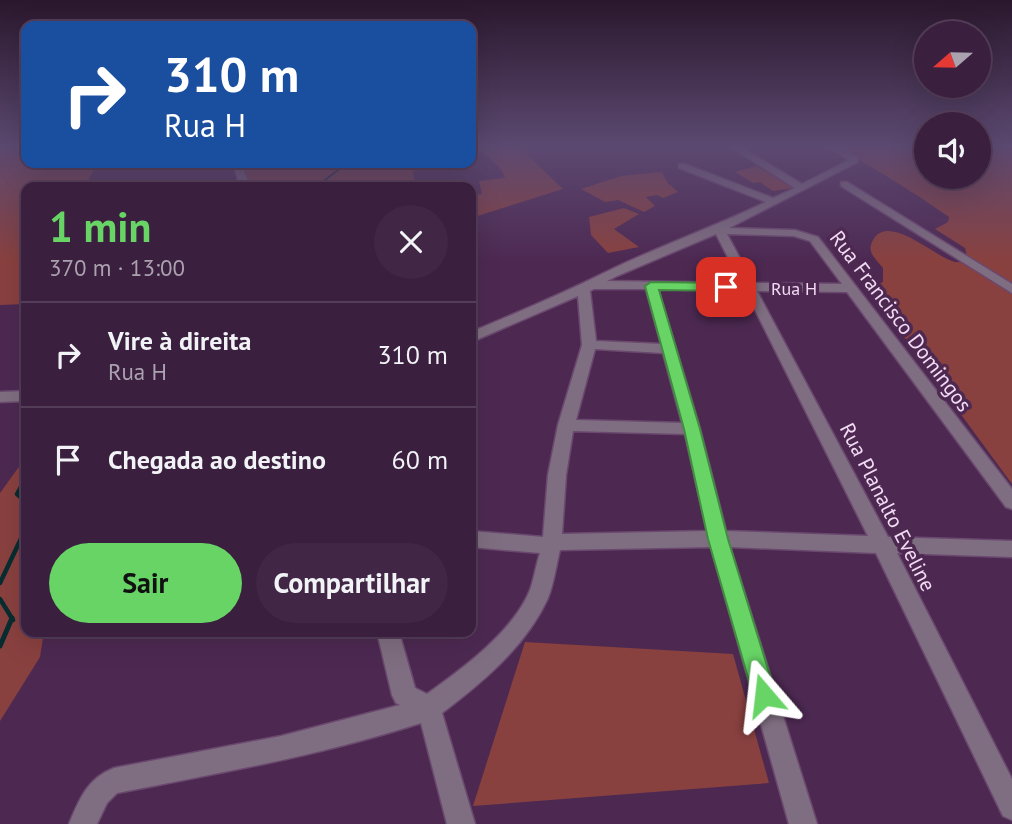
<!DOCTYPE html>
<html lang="pt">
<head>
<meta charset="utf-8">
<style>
  body { margin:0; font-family:"PT Sans",sans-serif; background:#412745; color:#f1f3f6; height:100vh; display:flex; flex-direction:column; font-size:26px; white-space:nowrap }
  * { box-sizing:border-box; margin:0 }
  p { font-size:23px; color:#aba2b0 }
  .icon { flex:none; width:38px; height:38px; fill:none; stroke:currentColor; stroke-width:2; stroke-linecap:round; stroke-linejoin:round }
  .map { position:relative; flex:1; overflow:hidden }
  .sheet { position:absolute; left:21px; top:182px; width:455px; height:455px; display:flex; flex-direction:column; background:#3a1f3e; border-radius:14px; box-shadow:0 7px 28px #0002,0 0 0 2px #543d58 }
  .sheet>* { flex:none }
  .hud { position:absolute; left:21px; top:21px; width:455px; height:147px; border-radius:14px; box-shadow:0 7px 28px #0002,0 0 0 2px #543d58; background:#1a4fa0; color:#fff; overflow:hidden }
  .needle { width:46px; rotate:250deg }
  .buttons { position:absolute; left:914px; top:21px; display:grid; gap:14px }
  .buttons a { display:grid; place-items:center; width:77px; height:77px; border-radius:50%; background:#3a1f3e; box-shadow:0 7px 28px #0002,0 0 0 2px #543d58; font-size:35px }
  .pin { position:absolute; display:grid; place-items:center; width:60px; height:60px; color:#fff; margin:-30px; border-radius:14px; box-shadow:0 4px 10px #0006 }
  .me { position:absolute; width:77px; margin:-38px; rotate:343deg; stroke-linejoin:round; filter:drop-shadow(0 0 5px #0008) }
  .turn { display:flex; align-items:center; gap:24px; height:147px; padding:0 28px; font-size:32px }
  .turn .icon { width:91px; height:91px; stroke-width:2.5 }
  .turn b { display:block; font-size:49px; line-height:60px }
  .round { display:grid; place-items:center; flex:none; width:74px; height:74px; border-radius:37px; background:#412745 }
  .summary { display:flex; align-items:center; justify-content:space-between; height:119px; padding:0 28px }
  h1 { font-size:42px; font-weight:600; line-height:52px; color:#67d465 }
  .button { display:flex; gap:14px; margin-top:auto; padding:14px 28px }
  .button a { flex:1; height:80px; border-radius:42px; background:#67d465; color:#111; font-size:28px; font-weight:600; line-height:80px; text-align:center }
  .button a+a { background:#412745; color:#f1f3f6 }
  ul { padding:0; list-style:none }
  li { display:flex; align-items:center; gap:21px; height:105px; padding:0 28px; border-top:2px solid #543d58 }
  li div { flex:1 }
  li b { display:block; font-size:26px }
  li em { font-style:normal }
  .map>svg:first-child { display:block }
  .green { fill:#89413f }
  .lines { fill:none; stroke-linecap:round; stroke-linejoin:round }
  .stream-far2 { stroke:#082d30; stroke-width:2 }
  .stream-far1 { stroke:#082d30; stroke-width:4.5 }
  .stream { stroke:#082d30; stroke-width:5 }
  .minor-casing { stroke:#6b496f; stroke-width:3 }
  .minor { fill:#7f6e81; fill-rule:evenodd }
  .route { fill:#67d465; stroke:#438a42; stroke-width:2 }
  .labels { text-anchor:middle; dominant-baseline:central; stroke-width:7; stroke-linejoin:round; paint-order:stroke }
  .far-street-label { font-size:18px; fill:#f2dbf4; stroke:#4d2952 }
  .street-label { font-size:21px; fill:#f2dbf4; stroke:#4d2952 }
</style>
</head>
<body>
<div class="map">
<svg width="1012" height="824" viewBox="0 0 1012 824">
  <rect width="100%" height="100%" fill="#4d2952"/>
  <!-- green -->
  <path class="green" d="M 0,146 L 26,146 L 26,163 L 97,163 L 85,187 L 26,187 L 26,304 L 0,305 Z
    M 477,146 L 518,146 L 563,189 L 471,218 L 471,195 L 482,194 L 479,181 L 505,178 L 501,169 Z
    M 835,146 L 926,146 L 926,177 L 978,177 L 978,146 L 1012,146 L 1012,484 L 905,338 L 865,291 L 883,282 L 883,268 C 875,258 866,252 873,240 C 888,213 933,255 952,261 C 957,263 963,262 968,261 L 965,248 L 935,229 L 948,222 L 949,217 C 912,191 874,168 835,146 Z
    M 252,163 L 420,163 L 413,172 L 415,185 L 419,187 L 248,187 L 240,164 Z
    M 756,166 L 793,188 L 773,191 L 760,182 L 753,183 L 735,172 Z
    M 662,172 L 667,182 L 678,192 L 663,198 L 657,195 L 646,197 L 655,206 L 644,212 L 618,200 L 605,202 L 581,189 L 621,176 Z
    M 624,208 L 639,214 L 614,229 L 639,247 L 608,253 L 591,235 L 589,217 Z
    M 26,457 L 26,632 L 44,632 L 40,657 L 0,721 L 0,493 Z
    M 525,642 L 733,654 L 769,783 L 473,806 Z"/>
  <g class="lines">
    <!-- stream-far2 -->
    <path class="stream-far2" d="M 316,187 L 347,163"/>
    <!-- stream-far1 -->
    <path class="stream-far1" d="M 26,478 L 17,494 L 26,502
      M 0,583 L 26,528
      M 0,599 L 13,620"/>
    <!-- stream -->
    <path class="stream" d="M 0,646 L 12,618"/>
    <defs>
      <path id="minor" d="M 729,146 L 739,146 L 802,184 L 849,160 L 827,146 L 837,146 L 858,158 L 858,162 L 729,228 L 795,230 L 818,237 L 1012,489 L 1012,509 L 1006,507 L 847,292 L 757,291 L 888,537 L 1012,541 L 1012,557 L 897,553 L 1012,779 L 1012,820 L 1003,816 L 876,553 L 730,547 L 817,824 L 789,824 L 711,547 L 560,550 C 556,566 554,583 548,598 C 526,646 484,681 442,713 L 475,824 L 447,824 L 421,723 C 322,755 220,773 117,793 L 107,803 L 97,824 L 69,824 C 80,798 87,779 114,768 L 281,736 L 400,705 L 396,703 L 392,695 L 377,632 L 399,632 L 415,688 L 427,694 C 462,669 513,632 530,590 C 534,579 536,565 540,553 L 471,547 L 471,531 L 543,537 L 548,475 L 558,425 L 582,345 L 578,296 L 476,340 L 471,341 L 471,332 C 517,313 563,293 608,271 C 659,246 714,227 766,202 L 679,168 L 679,164 L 685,164 L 773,198 L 795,188 ZM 716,234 L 741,283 L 607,281 L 617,276 ZM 727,234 L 794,236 L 810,241 L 842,284 L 753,283 ZM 594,289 L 646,289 L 661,344 L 596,341 L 590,291 ZM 658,289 L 745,290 L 868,536 L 726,531 L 700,429 ZM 595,349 L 663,353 L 682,423 L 576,420 ZM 573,431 L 685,434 L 707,531 L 562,534 L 566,475 Z
        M 233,163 L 241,163 L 250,187 L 240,187 Z
        M 841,182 L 847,182 L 1012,284 L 1012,293 L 841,186 Z
        M 26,391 L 26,401 L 0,402 L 0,392 Z"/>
    </defs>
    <!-- minor casing -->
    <use href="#minor" class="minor-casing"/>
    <!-- minor -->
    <use href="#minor" class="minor"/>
  </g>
  <!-- sky -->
  <linearGradient id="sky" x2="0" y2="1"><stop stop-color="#2a172d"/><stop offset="0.56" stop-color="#5c4971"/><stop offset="1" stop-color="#5c4971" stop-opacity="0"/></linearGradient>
  <rect width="1012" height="261" fill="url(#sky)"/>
  <!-- route -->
  <path class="route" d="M 651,282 L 726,283 L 732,287 L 726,291 L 659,290 L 700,429 L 728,539 L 776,695 L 773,703 L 764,706 L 756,703 L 753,695 L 708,539 L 684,429 L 645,286 Z"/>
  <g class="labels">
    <!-- far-street labels -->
    <g class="far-street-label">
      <text x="794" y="288">Rua H</text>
    </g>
    <!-- street labels -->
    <g class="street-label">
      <text transform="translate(901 321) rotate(53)">Rua Francisco Domingos</text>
      <text transform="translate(888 507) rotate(63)">Rua Planalto Eveline</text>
    </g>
  </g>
</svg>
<div class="buttons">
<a><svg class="needle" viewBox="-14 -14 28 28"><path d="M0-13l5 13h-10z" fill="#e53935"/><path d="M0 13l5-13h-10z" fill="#aba2b0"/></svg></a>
<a><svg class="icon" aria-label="sound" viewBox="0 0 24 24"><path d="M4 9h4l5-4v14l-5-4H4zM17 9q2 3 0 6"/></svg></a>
</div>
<div class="pin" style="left:726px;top:287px;background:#d93025"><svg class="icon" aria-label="arrive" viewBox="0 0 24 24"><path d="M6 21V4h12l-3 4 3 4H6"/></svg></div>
<svg class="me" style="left:764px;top:695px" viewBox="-20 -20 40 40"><path d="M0-17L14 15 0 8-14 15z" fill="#67d465" stroke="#fff" stroke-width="4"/></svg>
<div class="hud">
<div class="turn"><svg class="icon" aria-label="right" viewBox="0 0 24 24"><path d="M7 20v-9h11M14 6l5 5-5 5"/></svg><div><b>310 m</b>Rua H</div></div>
</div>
<section class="sheet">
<div class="summary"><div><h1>1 min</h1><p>370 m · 13:00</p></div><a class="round"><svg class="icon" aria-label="close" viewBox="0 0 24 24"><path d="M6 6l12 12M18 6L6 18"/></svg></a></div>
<ul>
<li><svg class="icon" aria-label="right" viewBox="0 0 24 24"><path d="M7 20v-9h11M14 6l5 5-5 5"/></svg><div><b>Vire à direita</b><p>Rua H</p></div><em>310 m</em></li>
<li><svg class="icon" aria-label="arrive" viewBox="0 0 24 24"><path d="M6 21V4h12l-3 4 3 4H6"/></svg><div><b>Chegada ao destino</b></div><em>60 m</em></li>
</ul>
<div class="button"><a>Sair</a><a>Compartilhar</a></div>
</section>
</div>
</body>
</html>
